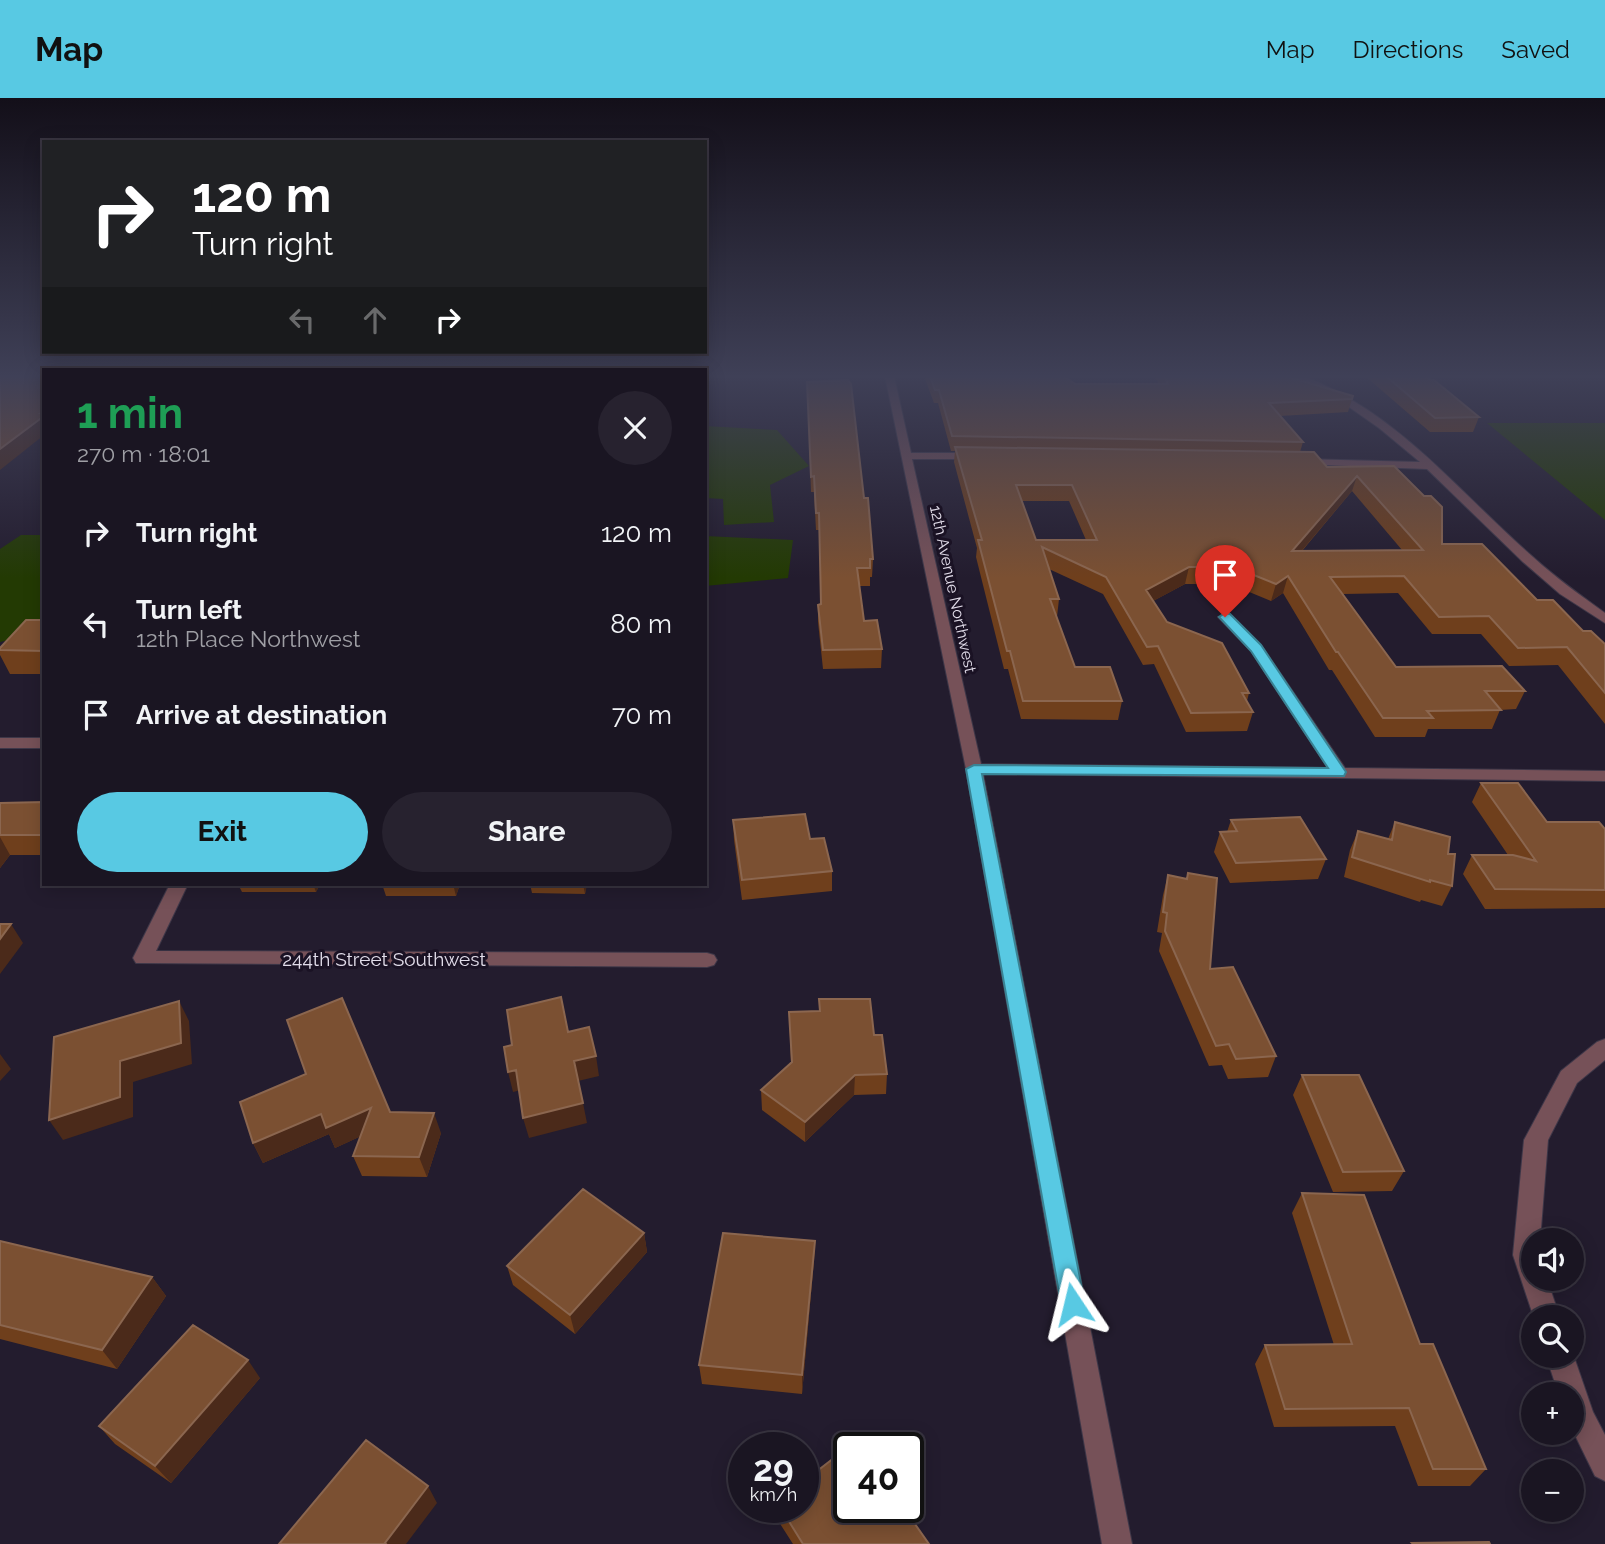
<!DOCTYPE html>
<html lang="en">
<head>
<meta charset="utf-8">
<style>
  body { margin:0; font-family:Raleway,sans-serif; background:#27222f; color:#f1f3f6; height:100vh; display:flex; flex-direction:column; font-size:26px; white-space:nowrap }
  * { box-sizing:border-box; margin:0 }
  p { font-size:23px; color:#9f9fa5 }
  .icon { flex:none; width:38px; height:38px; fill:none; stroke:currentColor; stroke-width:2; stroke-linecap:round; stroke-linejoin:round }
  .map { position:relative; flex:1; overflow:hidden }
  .drawer { position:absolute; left:42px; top:270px; width:665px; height:518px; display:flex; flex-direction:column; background:#1a1522; border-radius:0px; box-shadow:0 4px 18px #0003,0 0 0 2px #383440 }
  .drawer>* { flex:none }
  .guide { position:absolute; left:42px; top:42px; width:665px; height:214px; border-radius:0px; box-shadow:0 4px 18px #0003,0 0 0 2px #383440; background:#202124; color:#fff; overflow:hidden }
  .tools { position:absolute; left:1521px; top:1130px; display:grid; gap:14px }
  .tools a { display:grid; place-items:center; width:63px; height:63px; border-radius:50%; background:#1a1522; box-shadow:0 4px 18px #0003,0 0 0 2px #383440; font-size:35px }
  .speed { position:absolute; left:728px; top:1334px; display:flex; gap:14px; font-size:35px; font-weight:700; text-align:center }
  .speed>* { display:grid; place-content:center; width:91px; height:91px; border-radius:50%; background:#1a1522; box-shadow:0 4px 18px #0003,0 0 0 2px #383440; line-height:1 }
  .speed small { font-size:18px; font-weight:400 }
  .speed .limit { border:4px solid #111; border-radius:10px; background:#fff; color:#111 }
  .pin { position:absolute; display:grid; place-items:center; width:60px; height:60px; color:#fff; margin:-72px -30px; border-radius:50% 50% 50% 0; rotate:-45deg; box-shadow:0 0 7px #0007 }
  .pin .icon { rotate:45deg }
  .me { position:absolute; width:77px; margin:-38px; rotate:350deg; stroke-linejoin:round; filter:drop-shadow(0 0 5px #0008) }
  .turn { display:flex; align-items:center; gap:24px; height:147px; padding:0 35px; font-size:32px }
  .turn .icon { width:91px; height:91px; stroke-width:2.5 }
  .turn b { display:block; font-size:49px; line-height:60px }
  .lanes { display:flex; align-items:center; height:66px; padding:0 35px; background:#0003; justify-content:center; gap:35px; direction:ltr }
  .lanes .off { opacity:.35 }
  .round { display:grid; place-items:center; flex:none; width:74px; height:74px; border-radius:37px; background:#27222f }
  .summary { display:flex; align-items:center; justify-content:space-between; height:119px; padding:0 35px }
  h1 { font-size:42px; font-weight:700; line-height:52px; color:#1e9e55 }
  .cta { display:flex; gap:14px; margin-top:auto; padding:14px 35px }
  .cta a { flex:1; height:80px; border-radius:42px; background:#58c9e3; color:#111; font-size:28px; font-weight:700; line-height:80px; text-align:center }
  .cta a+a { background:#27222f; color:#f1f3f6 }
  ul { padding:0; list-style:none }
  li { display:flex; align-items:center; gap:21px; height:91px; padding:0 35px }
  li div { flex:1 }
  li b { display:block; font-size:26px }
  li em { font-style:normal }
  header { display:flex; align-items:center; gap:42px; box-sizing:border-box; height:98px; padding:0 35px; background:#58c9e3; color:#111 }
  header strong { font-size:33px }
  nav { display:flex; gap:38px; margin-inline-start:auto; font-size:24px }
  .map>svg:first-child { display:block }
  .green { fill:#233a03 }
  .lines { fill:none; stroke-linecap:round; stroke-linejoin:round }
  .minor-casing { stroke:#3e3748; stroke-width:2 }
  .minor { fill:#765158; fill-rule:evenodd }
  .wall { fill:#6f3f1c; fill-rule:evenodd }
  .shaded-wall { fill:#4b2a1a }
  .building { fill:#7b5032; stroke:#8b664f; stroke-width:2; fill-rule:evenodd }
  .route { fill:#58c9e3; stroke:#398394; stroke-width:2 }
  .labels { text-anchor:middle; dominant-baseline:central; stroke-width:6; stroke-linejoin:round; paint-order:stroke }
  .far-street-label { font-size:16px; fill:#e1dce9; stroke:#1a1224 }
  .street-label { font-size:19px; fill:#e1dce9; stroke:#1a1224 }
</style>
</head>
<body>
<header>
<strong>Map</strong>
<nav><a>Map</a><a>Directions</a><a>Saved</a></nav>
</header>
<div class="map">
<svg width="1605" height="1446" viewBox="0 0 1605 1446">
  <rect width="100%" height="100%" fill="#231c2e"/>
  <!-- green -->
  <path class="green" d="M 1487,325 L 1605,325 L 1605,422 Z
    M 705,328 L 777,332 L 809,368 L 770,387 L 774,424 L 724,427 L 723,401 L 705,400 Z
    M 21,437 L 44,437 L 44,534 L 0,544 L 0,451 Z
    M 705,438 L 793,442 L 788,480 L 705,488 Z"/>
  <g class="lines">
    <defs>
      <path id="minor" d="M 885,278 L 894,278 L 911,355 L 976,355 L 981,358 L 976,361 L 912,361 L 981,666 L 1328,670 L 1251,553 L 1218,519 L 1225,515 L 1230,516 L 1261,547 L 1345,670 L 1605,673 L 1605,683 L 983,676 L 1132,1446 L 1102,1446 L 966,671 Z
        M 1294,278 C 1307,278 1316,283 1328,289 C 1411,330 1465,400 1533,459 C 1556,480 1580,497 1605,515 L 1605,525 L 1560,496 L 1523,464 L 1427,371 L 1298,366 L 1296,364 L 1302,361 L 1420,364 L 1379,330 L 1339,302 Z
        M 0,640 L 44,640 L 44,650 L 0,650 Z
        M 170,786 L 188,786 L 156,853 L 707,855 L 714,857 L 717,862 L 714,867 L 707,869 L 136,865 L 133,860 Z
        M 1605,941 L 1605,962 L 1577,985 L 1548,1042 L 1540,1143 L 1533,1143 L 1533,1181 L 1547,1181 L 1560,1220 L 1534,1220 L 1513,1157 L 1524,1042 L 1561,973 L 1597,944 Z
        M 1572,1253 L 1593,1314 L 1605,1337 L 1605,1383 L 1595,1378 L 1572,1331 L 1572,1297 L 1559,1297 L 1546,1258 L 1572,1258 Z"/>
    </defs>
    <!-- minor casing -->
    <use href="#minor" class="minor-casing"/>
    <!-- minor -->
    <use href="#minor" class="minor"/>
  </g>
  <!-- wall -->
  <path class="wall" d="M 924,278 L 1064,278 L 1075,286 L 1159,286 L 1154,278 L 1285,278 L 1352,301 L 1348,314 L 1280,318 L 1303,344 L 1300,354 L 1327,369 L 1394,368 L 1442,446 L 1537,502 L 1583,533 L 1605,546 L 1605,626 L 1558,567 L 1509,568 L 1481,536 L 1432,536 L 1398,495 L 1343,496 L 1396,569 L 1525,593 L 1516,611 L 1500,612 L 1492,631 L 1428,631 L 1425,639 L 1375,639 L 1332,572 L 1329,572 L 1283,495 L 1271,503 L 1230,486 L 1185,486 L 1153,503 L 1167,524 L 1249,595 L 1247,603 L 1253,614 L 1247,633 L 1186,634 L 1154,566 L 1143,567 L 1103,496 L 1049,471 L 1059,501 L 1057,519 L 1075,569 L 1122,603 L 1118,622 L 1021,621 L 1008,571 L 1004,571 L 976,459 L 977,450 L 954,364 L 955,353 L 951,353 L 938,305 L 934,305 ZM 1352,393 L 1402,452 L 1302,453 ZM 1022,403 L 1069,403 L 1086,442 L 1036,442 Z
    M 1365,278 L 1426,278 L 1479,319 L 1473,334 L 1430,334 Z
    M 807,284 L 864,400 L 873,461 L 872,479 L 870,479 L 870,488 L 859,488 L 864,523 L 882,551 L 881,570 L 823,571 L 818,524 L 818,507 L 821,506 L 819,432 L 816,432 L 814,394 L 811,394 Z
    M 44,522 L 44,576 L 10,576 L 0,557 L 0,550 Z
    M 1481,685 L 1547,724 L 1605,731 L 1605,810 L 1485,811 L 1463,776 L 1472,757 L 1508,757 L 1472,704 Z
    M 44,704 L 44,757 L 10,757 L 0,770 L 0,705 Z
    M 733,722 L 810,741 L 832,773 L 832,793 L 742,802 L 734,742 Z
    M 1231,722 L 1326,761 L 1318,781 L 1230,785 L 1214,754 L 1220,734 L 1227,734 Z
    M 1395,724 L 1448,756 L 1452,788 L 1442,808 L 1421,802 L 1420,804 L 1344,779 L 1350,752 L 1358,733 L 1388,741 Z
    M 1188,775 L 1210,871 L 1276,958 L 1268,979 L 1228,981 L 1222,967 L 1209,968 L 1159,853 L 1162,835 L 1157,834 L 1163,797 L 1168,777 L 1186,781 Z
    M 238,786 L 320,786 L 316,794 L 242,794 Z
    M 382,786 L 460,786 L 456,798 L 386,798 Z
    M 530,786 L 587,786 L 585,796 L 532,795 Z
    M 819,901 L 874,937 L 887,976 L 886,996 L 854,997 L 805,1044 L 762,1012 L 761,992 L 791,965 L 789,914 L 819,913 Z
    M 1302,977 L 1404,1073 L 1392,1093 L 1333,1094 L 1293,997 Z
    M 390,1014 L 441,1035 L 427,1079 L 362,1078 L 353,1058 L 361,1038 L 335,1050 L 329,1036 L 263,1065 L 253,1045 Z
    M 1302,1095 L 1420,1246 L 1486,1371 L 1470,1388 L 1418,1388 L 1395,1328 L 1274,1329 L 1255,1266 L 1265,1247 L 1334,1247 L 1292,1115 Z
    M 644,1135 L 647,1154 L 575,1236 L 513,1187 L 507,1168 Z
    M 0,1143 L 152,1179 L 166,1198 L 117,1271 L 0,1241 Z
    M 815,1143 L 814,1162 L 802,1296 L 702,1286 L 699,1267 Z
    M 260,1280 L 171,1385 L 115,1346 L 99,1328 Z
    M 777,1409 L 803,1409 L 929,1446 L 793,1446 L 777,1421 Z"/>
  <!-- shaded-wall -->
  <path class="shaded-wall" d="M 44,313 L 44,337 L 0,372 L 0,351 Z
    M 1357,378 L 1352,393 L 1287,470 L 1292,453 Z
    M 1189,469 L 1185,486 L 1142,509 L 1146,492 Z
    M 1288,478 L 1283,495 L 1271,503 L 1276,486 Z
    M 0,739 L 10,757 L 0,770 Z
    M 313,786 L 320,786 L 316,794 Z
    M 453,786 L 460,786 L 456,798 Z
    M 583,786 L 587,786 L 585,796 Z
    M 11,826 L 23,845 L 0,876 L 0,841 Z
    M 179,903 L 189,923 L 192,966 L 133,984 L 133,1019 L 63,1042 L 49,1022 L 120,963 Z
    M 0,956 L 11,971 L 0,983 Z
    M 596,958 L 599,978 L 578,983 L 574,963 Z
    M 516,972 L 521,992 L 513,994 L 508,974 Z
    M 855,977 L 854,997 L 805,1044 L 805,1024 Z
    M 583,1005 L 587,1025 L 529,1040 L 523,1020 Z
    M 371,1010 L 379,1030 L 335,1050 L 329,1036 L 263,1065 L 253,1045 L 321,1016 Z
    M 434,1015 L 441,1035 L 427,1079 L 419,1059 Z
    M 644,1135 L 647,1154 L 575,1236 L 570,1217 Z
    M 815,1143 L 814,1162 L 802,1296 L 802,1277 Z
    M 152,1179 L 166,1198 L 117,1271 L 102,1252 Z
    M 248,1262 L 260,1280 L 171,1385 L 155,1368 Z
    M 428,1388 L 437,1405 L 406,1446 L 385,1446 L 385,1445 Z"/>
  <!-- building -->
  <path class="building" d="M 0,278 L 44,278 L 44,313 L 41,315 L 44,315 L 44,318 L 0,351 Z
    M 930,278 L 1064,278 L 1075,286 L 1168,286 L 1164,278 L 1285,278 L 1353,298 L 1352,301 L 1269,305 L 1303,344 L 952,338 L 939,292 L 935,292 Z
    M 1386,278 L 1426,278 L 1431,282 L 1434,282 L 1479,319 L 1435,320 Z
    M 848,282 L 851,286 L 864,400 L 868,400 L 873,461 L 870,461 L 870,470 L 857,470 L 864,523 L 877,522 L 882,551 L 823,552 L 818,507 L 821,506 L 819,415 L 816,415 L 814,378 L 811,379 L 807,284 Z
    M 955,349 L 1314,354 L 1327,369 L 1394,368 L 1424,398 L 1431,398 L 1442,409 L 1442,446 L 1482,446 L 1537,502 L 1553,502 L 1583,533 L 1591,533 L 1605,546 L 1605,595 L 1567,549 L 1518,550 L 1489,518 L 1439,519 L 1404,478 L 1330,479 L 1396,569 L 1502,568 L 1525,593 L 1485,593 L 1501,612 L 1427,613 L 1433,620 L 1383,620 L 1338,554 L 1336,554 L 1288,478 L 1276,486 L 1234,469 L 1189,469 L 1146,492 L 1167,524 L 1222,545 L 1249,595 L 1242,595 L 1253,614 L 1191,615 L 1158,548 L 1147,549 L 1106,479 L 1042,449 L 1059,501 L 1050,501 L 1075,569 L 1110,569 L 1122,603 L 1023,603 L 1010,553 L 1007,553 L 978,442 L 982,442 ZM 1357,378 L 1423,452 L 1292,453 ZM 1016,387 L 1072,387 L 1097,442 L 1036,442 Z
    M 26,522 L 44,522 L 44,553 L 0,552 L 0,550 Z
    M 1481,685 L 1518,685 L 1547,724 L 1599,724 L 1605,731 L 1605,792 L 1495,791 L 1472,757 L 1513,757 L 1536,763 Z
    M 44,704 L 44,737 L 0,737 L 0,705 Z
    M 805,716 L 810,741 L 824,740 L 832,773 L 742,782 L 733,722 Z
    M 1300,719 L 1326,761 L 1236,765 L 1220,734 L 1237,733 L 1231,722 Z
    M 1395,724 L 1450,739 L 1448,756 L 1455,756 L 1452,788 L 1430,782 L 1430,784 L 1352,759 L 1358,733 L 1392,742 Z
    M 1188,775 L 1217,780 L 1210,871 L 1233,869 L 1276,958 L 1236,961 L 1229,946 L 1216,948 L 1165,833 L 1167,815 L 1163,814 L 1168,777 L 1187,781 Z
    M 0,826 L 11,826 L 0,841 Z
    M 561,899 L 568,934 L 589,929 L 596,958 L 574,963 L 583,1005 L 523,1020 L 516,972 L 508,974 L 504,949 L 512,947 L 507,912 Z
    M 342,900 L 390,1014 L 434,1015 L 419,1059 L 353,1058 L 371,1010 L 326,1030 L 321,1016 L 253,1045 L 240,1004 L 306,976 L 287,922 Z
    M 819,901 L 870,901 L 874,937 L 882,937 L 887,976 L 855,977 L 805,1024 L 761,992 L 792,964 L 789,914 L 820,913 Z
    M 179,903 L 181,945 L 120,963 L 120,999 L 49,1022 L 54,939 Z
    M 1302,977 L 1359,977 L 1404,1073 L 1343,1074 Z
    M 583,1091 L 644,1135 L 570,1217 L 507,1168 Z
    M 1302,1095 L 1364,1097 L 1420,1246 L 1433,1246 L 1486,1371 L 1433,1371 L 1409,1310 L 1285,1311 L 1265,1247 L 1352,1246 Z
    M 723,1135 L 815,1143 L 802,1277 L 699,1267 Z
    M 0,1143 L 152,1179 L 102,1252 L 0,1227 Z
    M 193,1227 L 248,1262 L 155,1368 L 99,1328 Z
    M 366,1342 L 428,1388 L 385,1445 L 386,1446 L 279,1446 Z
    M 856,1343 L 861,1349 L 849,1349 L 849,1409 L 903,1409 L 929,1446 L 803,1446 L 780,1409 L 803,1409 L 803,1384 Z
    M 1489,1444 L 1490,1446 L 1413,1446 L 1412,1445 Z"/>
  <!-- sky -->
  <linearGradient id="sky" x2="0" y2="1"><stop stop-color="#130f19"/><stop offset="0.58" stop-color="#3f4057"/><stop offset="1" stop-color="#3f4057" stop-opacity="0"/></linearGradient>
  <rect width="1605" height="480" fill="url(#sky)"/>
  <!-- route -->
  <path class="route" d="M 1225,515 L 1230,516 L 1261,547 L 1346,674 L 1344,678 L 982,676 L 1085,1206 L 1081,1214 L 1073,1217 L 1064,1214 L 1061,1206 L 966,671 L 974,667 L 1328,670 L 1251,553 L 1219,519 Z"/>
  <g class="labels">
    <!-- far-street labels -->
    <g class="far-street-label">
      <text transform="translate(953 491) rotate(78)">12th Avenue Northwest</text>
    </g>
    <!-- street labels -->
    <g class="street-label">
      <text x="384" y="861">244th Street Southwest</text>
    </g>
  </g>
</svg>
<div class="tools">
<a><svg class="icon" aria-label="sound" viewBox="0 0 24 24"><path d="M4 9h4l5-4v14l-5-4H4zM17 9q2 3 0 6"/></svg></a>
<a><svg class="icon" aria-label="search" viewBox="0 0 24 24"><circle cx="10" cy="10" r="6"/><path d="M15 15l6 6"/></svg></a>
<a>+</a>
<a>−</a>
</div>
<div class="speed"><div>29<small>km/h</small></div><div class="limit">40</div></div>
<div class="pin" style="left:1225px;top:519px;background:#d93025"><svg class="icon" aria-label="arrive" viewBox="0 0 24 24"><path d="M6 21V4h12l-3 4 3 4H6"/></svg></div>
<svg class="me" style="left:1073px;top:1206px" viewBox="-20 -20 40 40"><path d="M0-17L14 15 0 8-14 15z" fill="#58c9e3" stroke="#fff" stroke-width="4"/></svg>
<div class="guide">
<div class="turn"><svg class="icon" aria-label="right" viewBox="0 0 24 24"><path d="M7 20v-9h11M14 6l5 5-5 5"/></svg><div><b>120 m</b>Turn right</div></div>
<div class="lanes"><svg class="icon off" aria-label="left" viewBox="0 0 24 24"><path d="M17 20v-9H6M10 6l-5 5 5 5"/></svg><svg class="icon off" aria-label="ahead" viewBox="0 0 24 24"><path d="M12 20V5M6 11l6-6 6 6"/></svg><svg class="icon" aria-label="right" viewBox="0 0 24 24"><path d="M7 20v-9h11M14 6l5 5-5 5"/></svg></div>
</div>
<section class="drawer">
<div class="summary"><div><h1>1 min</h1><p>270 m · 18:01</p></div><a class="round"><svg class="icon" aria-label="close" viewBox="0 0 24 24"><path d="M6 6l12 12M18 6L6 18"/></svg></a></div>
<ul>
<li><svg class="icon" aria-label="right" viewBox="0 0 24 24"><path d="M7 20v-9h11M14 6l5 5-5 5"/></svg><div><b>Turn right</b></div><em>120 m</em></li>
<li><svg class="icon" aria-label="left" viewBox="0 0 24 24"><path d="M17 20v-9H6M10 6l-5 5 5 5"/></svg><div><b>Turn left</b><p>12th Place Northwest</p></div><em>80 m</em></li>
<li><svg class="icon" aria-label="arrive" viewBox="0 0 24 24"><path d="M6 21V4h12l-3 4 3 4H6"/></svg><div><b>Arrive at destination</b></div><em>70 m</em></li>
</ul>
<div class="cta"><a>Exit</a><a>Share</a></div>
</section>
</div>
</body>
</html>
